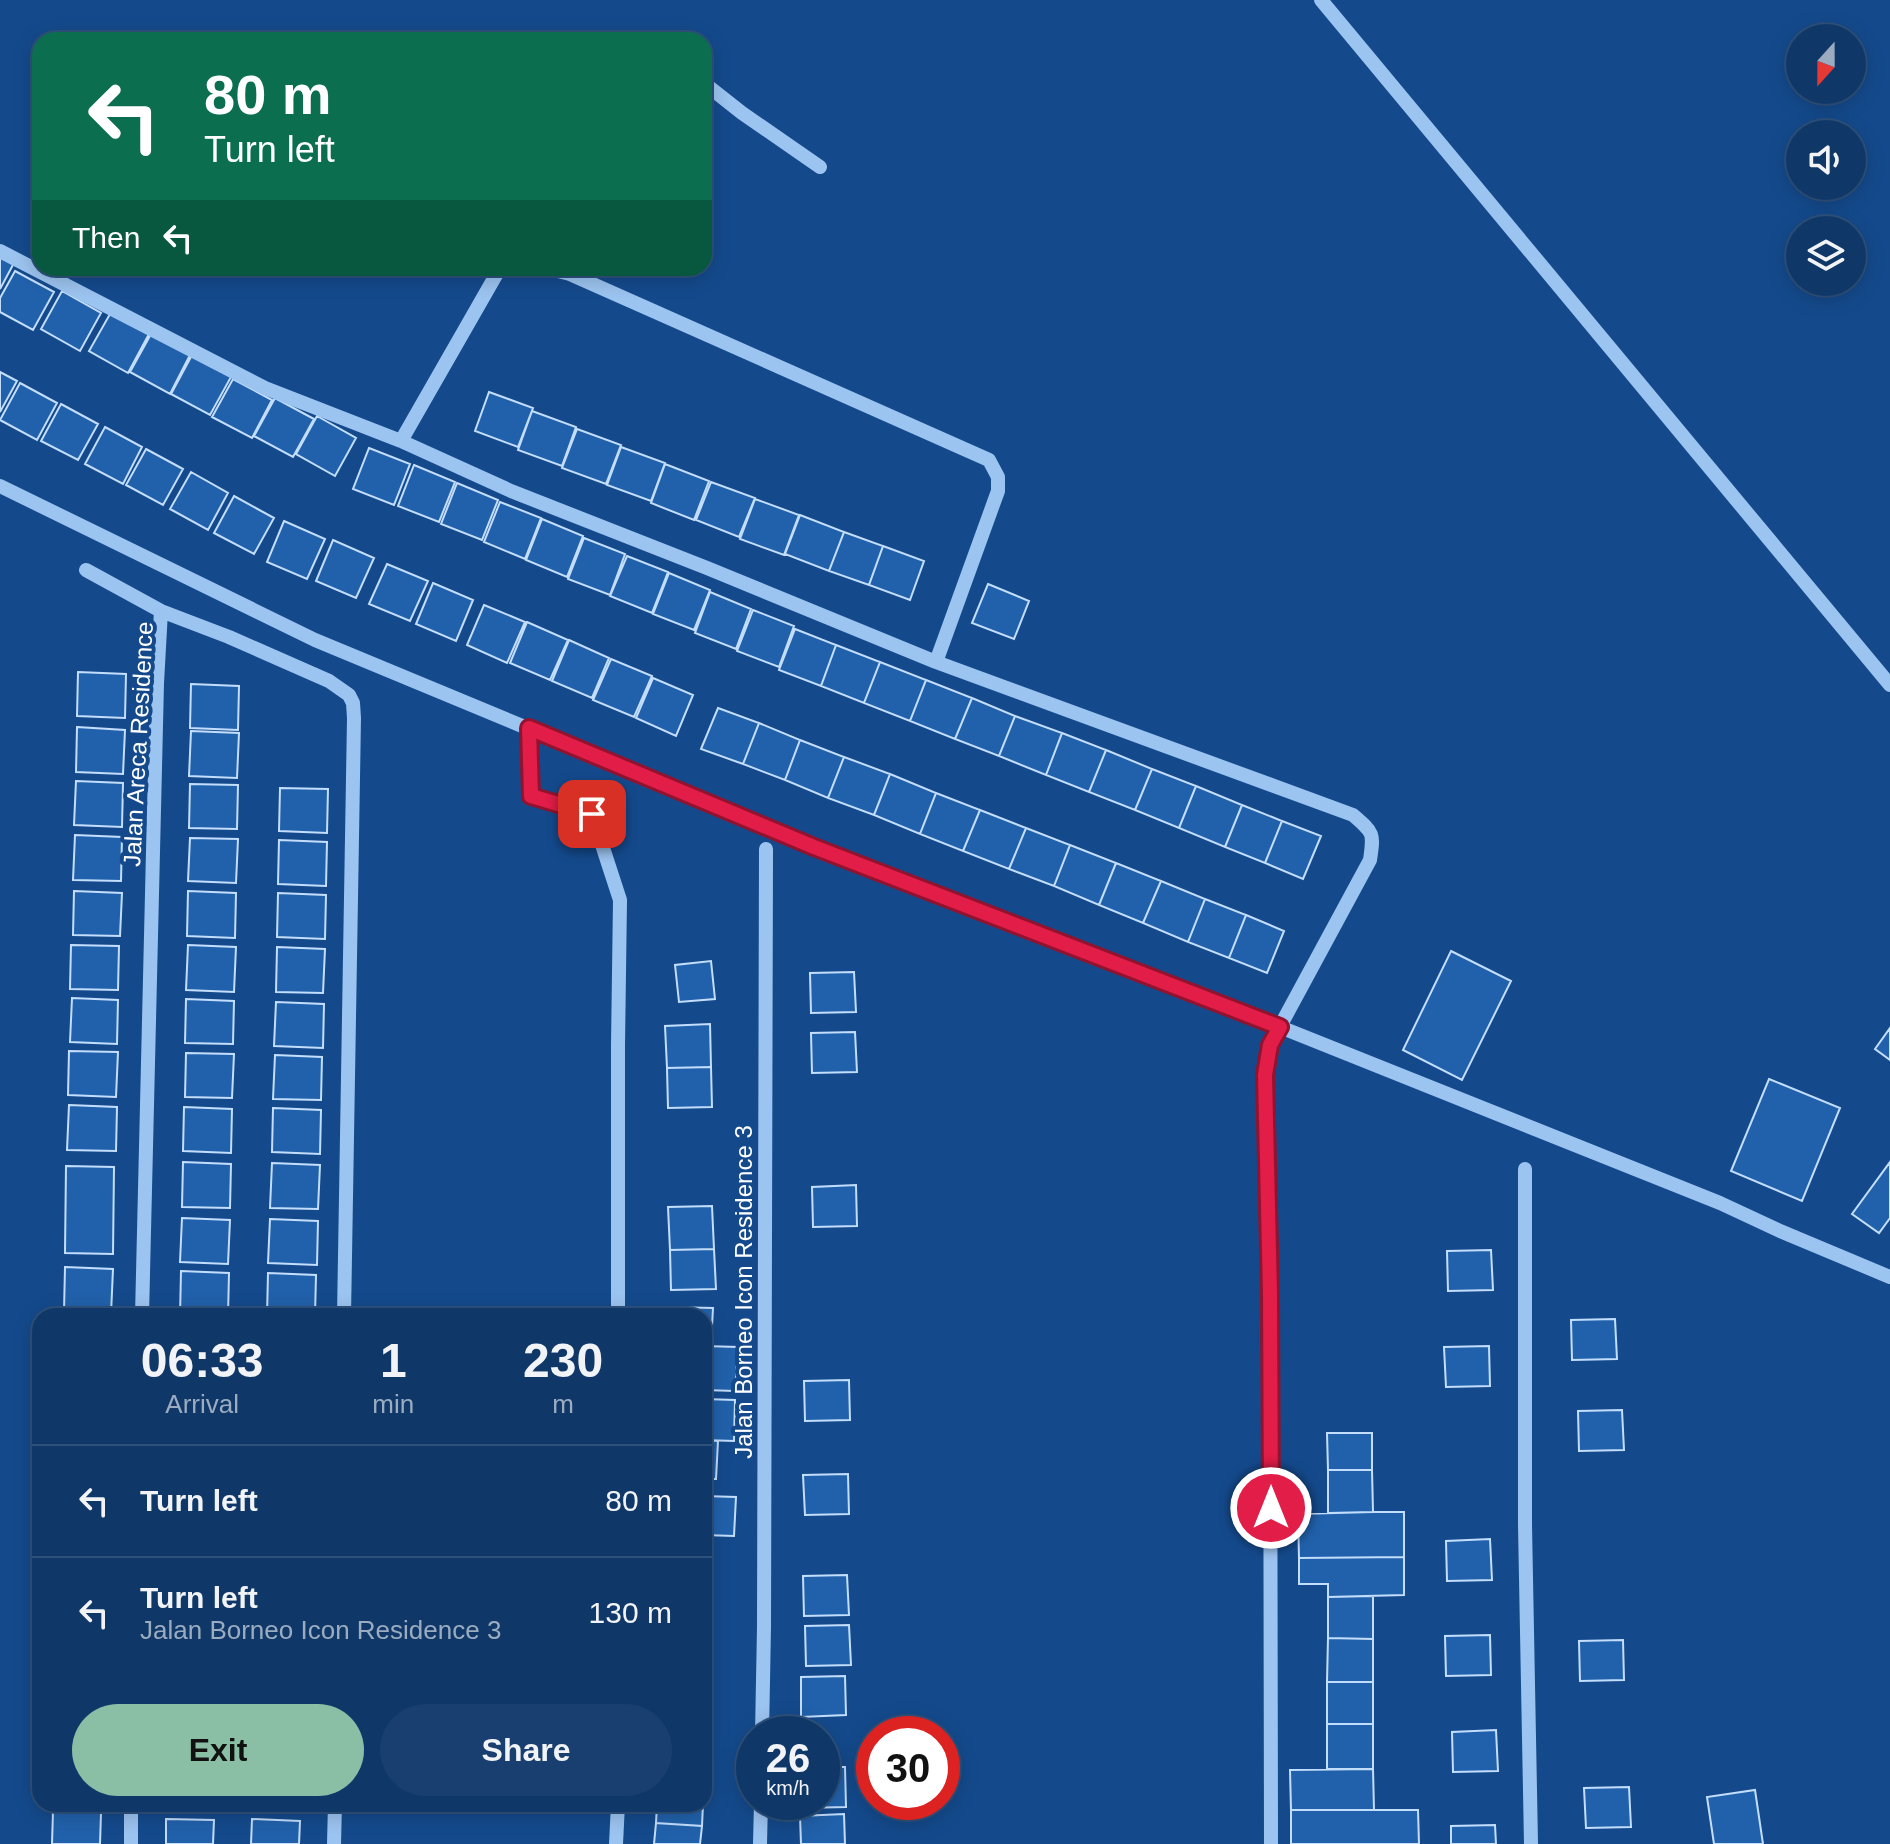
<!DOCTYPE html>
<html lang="en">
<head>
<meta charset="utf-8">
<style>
  body { margin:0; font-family:Helvetica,sans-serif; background:#183f6f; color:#f1f3f6; height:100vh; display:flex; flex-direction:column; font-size:30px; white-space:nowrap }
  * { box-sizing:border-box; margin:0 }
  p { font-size:26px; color:#9bacc0 }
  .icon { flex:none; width:44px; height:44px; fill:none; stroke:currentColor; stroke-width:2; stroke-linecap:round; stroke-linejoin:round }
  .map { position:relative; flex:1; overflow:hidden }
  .side { position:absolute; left:32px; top:1308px; width:680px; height:504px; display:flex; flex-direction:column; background:#0f3869; border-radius:24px; box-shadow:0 4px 20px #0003,0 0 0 2px #2f527d }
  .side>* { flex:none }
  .banner { position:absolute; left:32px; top:32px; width:680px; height:244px; border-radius:24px; box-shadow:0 4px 20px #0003,0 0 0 2px #2f527d; background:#0b6e4f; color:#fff; overflow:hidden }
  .needle { width:52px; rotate:201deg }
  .tools { position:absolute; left:1786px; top:24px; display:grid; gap:16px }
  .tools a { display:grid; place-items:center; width:80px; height:80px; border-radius:50%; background:#0f3869; box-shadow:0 4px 20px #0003,0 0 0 2px #2f527d; font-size:40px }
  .speed { position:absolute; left:736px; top:1716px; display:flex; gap:16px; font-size:40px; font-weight:700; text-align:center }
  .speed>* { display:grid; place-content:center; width:104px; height:104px; border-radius:50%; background:#0f3869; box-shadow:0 4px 20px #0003,0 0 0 2px #2f527d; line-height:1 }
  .speed small { font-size:20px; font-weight:400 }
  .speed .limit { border:12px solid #d22; background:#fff; color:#111 }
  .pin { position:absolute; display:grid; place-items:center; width:68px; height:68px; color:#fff; margin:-34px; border-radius:16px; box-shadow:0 4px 12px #0006 }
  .me { position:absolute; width:88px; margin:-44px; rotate:0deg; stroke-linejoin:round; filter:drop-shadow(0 0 6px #0008) }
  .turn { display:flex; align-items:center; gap:28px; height:168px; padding:0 40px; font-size:36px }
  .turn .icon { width:104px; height:104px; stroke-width:2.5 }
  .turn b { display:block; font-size:56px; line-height:68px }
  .then { display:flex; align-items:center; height:76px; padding:0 40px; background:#0003; gap:16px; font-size:30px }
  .eta { display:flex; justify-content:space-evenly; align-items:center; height:136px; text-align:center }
  .eta b { font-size:48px; font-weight:700; line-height:56px }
  .primary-button { display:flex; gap:16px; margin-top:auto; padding:16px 40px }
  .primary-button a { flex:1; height:92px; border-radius:48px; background:#8abfa5; color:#111; font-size:32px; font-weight:700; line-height:92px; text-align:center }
  .primary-button a+a { background:#183f6f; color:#f1f3f6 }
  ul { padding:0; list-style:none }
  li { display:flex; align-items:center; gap:24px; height:112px; padding:0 40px; border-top:2px solid #2f527d }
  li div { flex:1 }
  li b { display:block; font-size:30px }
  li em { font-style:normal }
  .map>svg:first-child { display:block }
  .building { fill:#2161ab; stroke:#c3ddfc; stroke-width:2 }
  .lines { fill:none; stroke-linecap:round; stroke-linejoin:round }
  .minor { stroke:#9cc4f0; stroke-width:14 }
  .route-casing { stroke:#92132f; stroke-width:20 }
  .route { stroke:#e11d48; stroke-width:14 }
  .labels { text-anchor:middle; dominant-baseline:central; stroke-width:8; stroke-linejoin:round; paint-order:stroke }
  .street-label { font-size:24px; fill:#fff; stroke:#144a8c }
</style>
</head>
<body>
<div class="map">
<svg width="1890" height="1844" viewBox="0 0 1890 1844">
  <rect width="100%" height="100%" fill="#144a8c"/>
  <!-- building -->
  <path class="building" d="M 0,256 L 14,263 L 0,289 Z
    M 15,271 L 54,292 L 33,330 L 0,312 L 0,298 Z
    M 62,291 L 101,313 L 80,351 L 41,329 Z
    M 110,314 L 149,334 L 128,373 L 89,351 Z
    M 151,334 L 190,355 L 170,394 L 130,372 Z
    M 192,355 L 231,377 L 210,415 L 171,394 Z
    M 0,372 L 17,381 L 0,412 Z
    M 233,379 L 272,400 L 252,438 L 212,417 Z
    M 20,383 L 57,403 L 37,440 L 0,420 Z
    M 489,392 L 533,408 L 518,447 L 475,431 Z
    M 275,398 L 314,419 L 293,457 L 254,436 Z
    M 61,404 L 98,424 L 78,460 L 41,441 Z
    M 532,411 L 576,427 L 562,466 L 518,450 Z
    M 317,416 L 356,438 L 335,476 L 296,454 Z
    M 105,427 L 142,447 L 123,484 L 85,464 Z
    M 577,429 L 621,445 L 606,484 L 562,468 Z
    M 621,447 L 665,463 L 651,501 L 607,485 Z
    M 369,448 L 410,464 L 394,505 L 353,489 Z
    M 146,449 L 183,469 L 163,505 L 126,485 Z
    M 665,464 L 709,481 L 694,520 L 651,503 Z
    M 414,465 L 455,482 L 439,522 L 398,506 Z
    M 191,472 L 228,493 L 208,530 L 170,509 Z
    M 711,482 L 755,498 L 739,537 L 696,520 Z
    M 457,483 L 498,500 L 482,540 L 441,524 Z
    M 234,496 L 274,518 L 254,554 L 214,533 Z
    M 755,499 L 799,515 L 784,555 L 740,539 Z
    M 500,502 L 541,518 L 525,559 L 484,542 Z
    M 800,515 L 844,532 L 829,571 L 785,554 Z
    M 542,519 L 583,536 L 567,577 L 526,560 Z
    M 284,521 L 325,539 L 307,579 L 267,562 Z
    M 844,532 L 883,546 L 869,585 L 829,571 Z
    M 584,538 L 625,554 L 610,595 L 568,579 Z
    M 333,540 L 374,558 L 356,598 L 316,581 Z
    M 883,546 L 924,561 L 910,600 L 869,585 Z
    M 627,556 L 668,572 L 652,613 L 610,596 Z
    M 387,564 L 428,581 L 410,621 L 369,604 Z
    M 669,573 L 710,590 L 694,630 L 653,614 Z
    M 433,583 L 473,600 L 456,641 L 416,624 Z
    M 988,584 L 1029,601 L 1014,639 L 972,623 Z
    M 710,592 L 751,609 L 736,649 L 695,633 Z
    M 484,605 L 525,622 L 507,663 L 467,645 Z
    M 753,610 L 794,626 L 779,667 L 737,651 Z
    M 527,622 L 568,640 L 550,680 L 510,663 Z
    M 795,629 L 836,645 L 821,686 L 779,670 Z
    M 569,640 L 609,658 L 592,698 L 552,681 Z
    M 836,645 L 880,662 L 864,703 L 821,686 Z
    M 611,659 L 652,676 L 634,717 L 593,700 Z
    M 880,662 L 926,680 L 910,721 L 864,703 Z
    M 78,672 L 126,674 L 125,718 L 77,716 Z
    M 653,678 L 693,695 L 676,736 L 636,718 Z
    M 926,680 L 972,698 L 955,739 L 910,721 Z
    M 191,684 L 239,686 L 238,730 L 190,728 Z
    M 972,698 L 1015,716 L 999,756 L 955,739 Z
    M 718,708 L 759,723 L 743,764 L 701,749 Z
    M 1015,716 L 1062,733 L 1046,775 L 999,756 Z
    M 759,723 L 800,740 L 785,780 L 743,764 Z
    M 77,727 L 125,730 L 123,774 L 76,772 Z
    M 191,731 L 239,733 L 237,778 L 189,776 Z
    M 1062,733 L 1106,750 L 1089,792 L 1046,775 Z
    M 800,740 L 844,757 L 828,798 L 785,780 Z
    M 1106,750 L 1152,769 L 1135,810 L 1089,792 Z
    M 844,757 L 890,774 L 874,815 L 828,798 Z
    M 1152,769 L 1196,786 L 1179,828 L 1135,810 Z
    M 890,774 L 936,793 L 920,834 L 874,815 Z
    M 76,781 L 123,783 L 122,827 L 74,825 Z
    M 190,784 L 238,785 L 237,829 L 189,828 Z
    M 1196,786 L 1242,805 L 1225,847 L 1179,828 Z
    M 280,788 L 328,789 L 327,833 L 279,831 Z
    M 936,793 L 980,810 L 963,851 L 920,834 Z
    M 1242,805 L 1282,821 L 1265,863 L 1225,847 Z
    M 980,810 L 1026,828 L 1009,869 L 963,851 Z
    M 1282,821 L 1321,836 L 1303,879 L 1265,863 Z
    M 1026,828 L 1070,845 L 1054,886 L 1009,869 Z
    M 75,835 L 122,837 L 121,881 L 73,880 Z
    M 190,838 L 238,839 L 236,883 L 188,881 Z
    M 279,840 L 327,842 L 326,886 L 278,884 Z
    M 1070,845 L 1116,863 L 1099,905 L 1054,886 Z
    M 1116,863 L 1161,881 L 1143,923 L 1099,905 Z
    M 1161,881 L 1205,899 L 1188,942 L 1143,923 Z
    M 74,891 L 122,893 L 120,936 L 73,935 Z
    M 188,891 L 236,893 L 235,938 L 187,936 Z
    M 278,893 L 326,895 L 325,939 L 277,937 Z
    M 1205,899 L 1246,915 L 1229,958 L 1188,942 Z
    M 1246,915 L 1284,931 L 1267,973 L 1229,958 Z
    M 71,945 L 119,946 L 118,990 L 70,989 Z
    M 188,945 L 236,947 L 234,992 L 186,990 Z
    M 277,947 L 325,949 L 323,993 L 276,992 Z
    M 1451,951 L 1511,981 L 1462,1080 L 1403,1050 Z
    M 711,961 L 715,999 L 679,1002 L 675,965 Z
    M 854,972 L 856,1012 L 811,1013 L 810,973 Z
    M 72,998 L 118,1000 L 117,1044 L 70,1042 Z
    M 186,999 L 234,1001 L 233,1044 L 185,1043 Z
    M 276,1002 L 324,1004 L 323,1048 L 274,1046 Z
    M 710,1024 L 711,1067 L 667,1068 L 665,1026 Z
    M 1890,1028 L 1890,1060 L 1875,1049 Z
    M 855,1032 L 857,1072 L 812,1073 L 811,1033 Z
    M 69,1051 L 118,1052 L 116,1097 L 68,1095 Z
    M 186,1053 L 234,1054 L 232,1098 L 185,1097 Z
    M 275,1055 L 322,1057 L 321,1100 L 273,1099 Z
    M 711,1067 L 712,1107 L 668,1108 L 667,1068 Z
    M 1769,1079 L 1840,1108 L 1802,1201 L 1731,1171 Z
    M 69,1105 L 117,1107 L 116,1151 L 67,1150 Z
    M 184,1107 L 232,1109 L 231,1153 L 183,1151 Z
    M 273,1108 L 321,1110 L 320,1154 L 272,1152 Z
    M 183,1162 L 231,1164 L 230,1208 L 182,1207 Z
    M 1890,1162 L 1890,1218 L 1879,1233 L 1852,1214 Z
    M 272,1163 L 320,1165 L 318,1209 L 270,1208 Z
    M 66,1166 L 114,1167 L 113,1254 L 65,1253 Z
    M 856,1185 L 857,1226 L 813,1227 L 812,1187 Z
    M 712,1206 L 714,1249 L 670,1250 L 668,1207 Z
    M 182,1218 L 230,1220 L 228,1264 L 180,1262 Z
    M 270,1219 L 318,1221 L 317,1265 L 268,1263 Z
    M 714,1249 L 716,1289 L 671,1290 L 670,1250 Z
    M 1491,1250 L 1493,1290 L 1448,1291 L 1447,1251 Z
    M 65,1267 L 113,1269 L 111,1314 L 64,1312 Z
    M 181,1271 L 229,1273 L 228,1316 L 180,1316 Z
    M 268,1273 L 316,1275 L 315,1316 L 267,1316 Z
    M 671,1307 L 713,1308 L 711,1346 L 704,1346 L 704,1316 L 671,1316 Z
    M 1615,1319 L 1617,1359 L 1572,1360 L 1571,1320 Z
    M 704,1346 L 738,1347 L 735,1391 L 704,1390 Z
    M 1489,1346 L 1490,1386 L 1446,1387 L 1444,1347 Z
    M 849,1380 L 850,1420 L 805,1421 L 804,1381 Z
    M 704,1399 L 735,1400 L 734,1441 L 704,1440 Z
    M 1622,1410 L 1624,1450 L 1579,1451 L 1578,1411 Z
    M 1327,1433 L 1372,1433 L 1372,1470 L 1328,1470 Z
    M 704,1440 L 718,1441 L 716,1479 L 704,1479 Z
    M 1328,1470 L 1372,1470 L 1373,1512 L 1328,1513 Z
    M 848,1474 L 849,1514 L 805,1515 L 803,1475 Z
    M 704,1496 L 736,1497 L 734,1536 L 704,1535 Z
    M 1373,1512 L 1404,1512 L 1404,1557 L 1299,1558 L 1298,1514 Z
    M 1490,1539 L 1492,1580 L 1447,1581 L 1446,1541 Z
    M 1404,1557 L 1404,1595 L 1328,1597 L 1328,1584 L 1299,1584 L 1299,1558 Z
    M 847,1575 L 849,1615 L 804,1616 L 803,1576 Z
    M 1373,1596 L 1373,1639 L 1328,1638 L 1328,1597 Z
    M 849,1625 L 851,1665 L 806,1666 L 805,1626 Z
    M 1490,1635 L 1491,1675 L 1446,1676 L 1445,1636 Z
    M 1328,1638 L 1373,1639 L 1373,1682 L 1327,1682 Z
    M 1623,1640 L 1624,1680 L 1580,1681 L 1579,1641 Z
    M 845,1676 L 846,1715 L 801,1717 L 801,1677 Z
    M 1327,1682 L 1373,1682 L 1373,1724 L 1327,1724 Z
    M 1327,1724 L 1373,1724 L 1373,1769 L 1327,1769 Z
    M 1496,1730 L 1498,1771 L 1453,1772 L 1452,1732 Z
    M 822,1767 L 845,1767 L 846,1807 L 801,1808 L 801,1802 L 822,1802 Z
    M 1373,1769 L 1374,1810 L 1291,1810 L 1290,1770 Z
    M 1629,1787 L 1631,1827 L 1586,1828 L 1584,1788 Z
    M 1755,1790 L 1763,1844 L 1714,1844 L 1707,1797 Z
    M 251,1804 L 299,1804 L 299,1809 L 251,1807 Z
    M 657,1804 L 703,1804 L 702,1826 L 656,1823 Z
    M 1291,1810 L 1418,1810 L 1419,1844 L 1291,1844 Z
    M 53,1811 L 101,1813 L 100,1844 L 52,1844 Z
    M 844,1814 L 845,1844 L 801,1844 L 800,1816 Z
    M 166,1819 L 214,1820 L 213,1844 L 166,1844 Z
    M 252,1819 L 300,1821 L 299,1844 L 251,1844 Z
    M 656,1823 L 702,1826 L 700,1844 L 654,1844 Z
    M 1495,1825 L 1496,1844 L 1451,1844 L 1451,1826 Z"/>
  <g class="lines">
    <!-- minor -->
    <path class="minor" d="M 1321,0 L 1890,685
      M 704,83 L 742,113 L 820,167
      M 0,251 L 265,388 L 401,441 L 511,491 L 707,568 L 936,662 L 1353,815 C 1374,833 1374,833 1370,860 L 1270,1045 L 1265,1075 L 1270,1294 L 1271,1844
      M 546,268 L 570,274 L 989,460 L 998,477 L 998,491 L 936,662
      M 401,441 L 500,268
      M 0,486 L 315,640 L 814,847 L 1280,1027 L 1720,1203 L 1780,1231 L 1890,1277
      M 86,570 L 161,611 L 229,637 L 329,681 L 349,695 L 353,703 L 354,718 L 344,1316
      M 529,728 L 531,796 L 592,814 L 620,900 L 618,1045 L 618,1316
      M 1525,1169 L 1525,1525 L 1531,1844
      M 142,1316 L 157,683 L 161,611
      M 762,1734 L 764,1627 L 766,849
      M 131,1844 L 131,1804
      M 334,1844 L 335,1804
      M 616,1844 L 618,1804
      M 760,1844 L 761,1802"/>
  </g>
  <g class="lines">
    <defs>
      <path id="route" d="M 592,814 L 531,796 L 529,728 L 814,847 L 1280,1027 L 1270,1045 L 1265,1075 L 1270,1294 L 1271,1508"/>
    </defs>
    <!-- route casing -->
    <use href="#route" class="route-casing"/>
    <!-- route -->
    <use href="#route" class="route"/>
  </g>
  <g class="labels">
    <!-- street labels -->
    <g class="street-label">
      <text transform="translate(138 744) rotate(-87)">Jalan Areca Residence</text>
      <text transform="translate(743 1292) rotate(-90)">Jalan Borneo Icon Residence 3</text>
    </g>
  </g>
</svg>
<div class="tools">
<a><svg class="needle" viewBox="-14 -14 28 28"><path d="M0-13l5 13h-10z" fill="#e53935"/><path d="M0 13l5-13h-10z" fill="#9bacc0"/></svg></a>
<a><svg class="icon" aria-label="sound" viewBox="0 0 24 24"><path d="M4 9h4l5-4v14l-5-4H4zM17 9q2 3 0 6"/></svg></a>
<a><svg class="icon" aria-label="layers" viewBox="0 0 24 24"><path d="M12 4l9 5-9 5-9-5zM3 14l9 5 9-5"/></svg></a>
</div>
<div class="speed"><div>26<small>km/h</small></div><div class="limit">30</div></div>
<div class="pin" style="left:592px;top:814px;background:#d93025"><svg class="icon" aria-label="arrive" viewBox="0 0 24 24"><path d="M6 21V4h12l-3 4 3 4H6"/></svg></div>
<svg class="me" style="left:1271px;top:1508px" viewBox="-20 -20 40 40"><circle r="17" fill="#e11d48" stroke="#fff" stroke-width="3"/><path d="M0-11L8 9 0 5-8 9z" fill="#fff"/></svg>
<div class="banner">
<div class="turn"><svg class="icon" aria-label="left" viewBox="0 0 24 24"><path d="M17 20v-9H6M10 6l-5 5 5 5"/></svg><div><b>80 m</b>Turn left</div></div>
<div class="then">Then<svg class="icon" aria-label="left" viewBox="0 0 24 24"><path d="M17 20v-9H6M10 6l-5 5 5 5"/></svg></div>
</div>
<section class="side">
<div class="eta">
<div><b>06:33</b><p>Arrival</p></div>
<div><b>1</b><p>min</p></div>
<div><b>230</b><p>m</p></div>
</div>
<ul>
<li><svg class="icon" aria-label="left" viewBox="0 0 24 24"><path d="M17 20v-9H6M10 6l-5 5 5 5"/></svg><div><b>Turn left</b></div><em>80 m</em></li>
<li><svg class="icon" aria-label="left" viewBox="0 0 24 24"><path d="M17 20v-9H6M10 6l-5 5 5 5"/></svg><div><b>Turn left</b><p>Jalan Borneo Icon Residence 3</p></div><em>130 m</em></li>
</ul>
<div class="primary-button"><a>Exit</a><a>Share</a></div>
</section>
</div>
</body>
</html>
